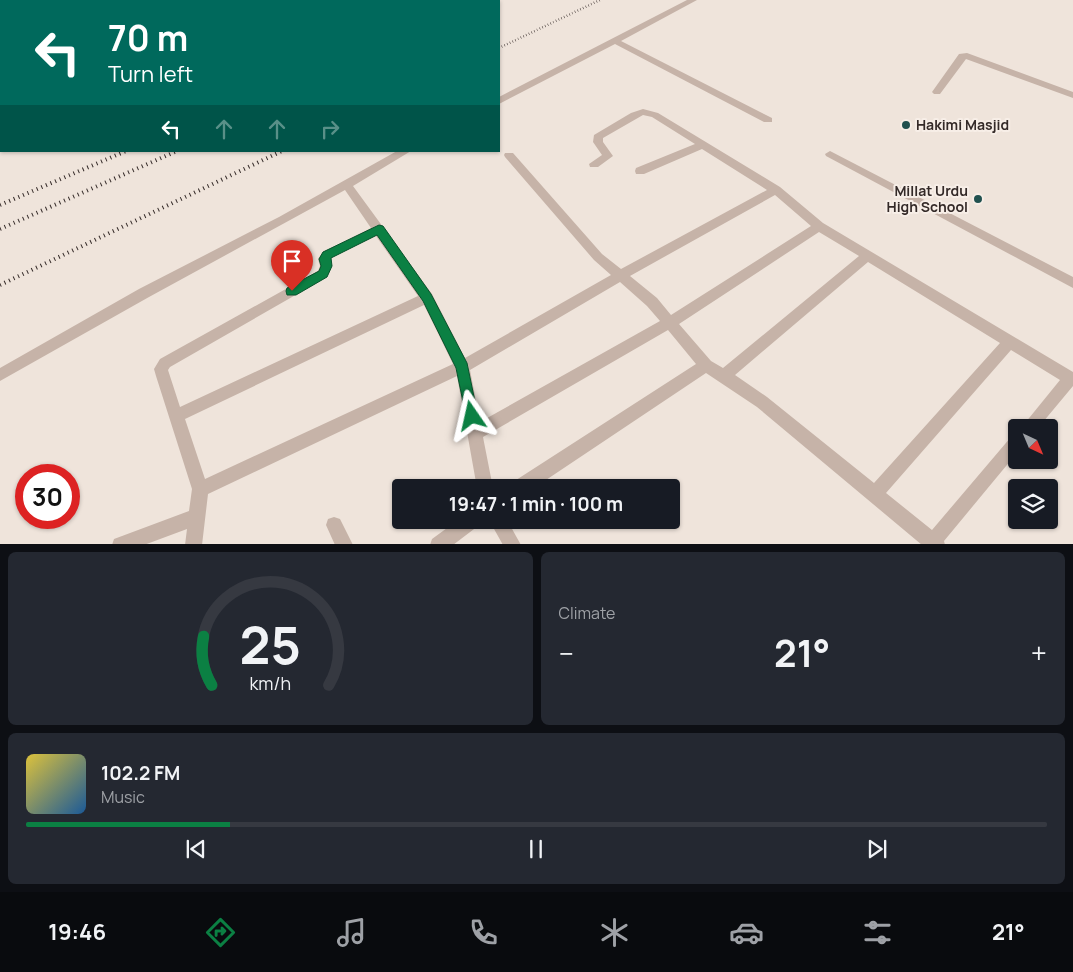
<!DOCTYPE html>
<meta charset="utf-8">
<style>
:root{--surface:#171b24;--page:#242831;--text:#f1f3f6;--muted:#9ea1a6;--line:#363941;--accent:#0b8043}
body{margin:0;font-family:Manrope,sans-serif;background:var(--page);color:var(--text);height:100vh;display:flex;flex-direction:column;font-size:19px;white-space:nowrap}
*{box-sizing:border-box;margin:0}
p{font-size:16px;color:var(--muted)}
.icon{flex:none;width:28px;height:28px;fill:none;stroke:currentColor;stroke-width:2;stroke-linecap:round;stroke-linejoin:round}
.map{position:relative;height:544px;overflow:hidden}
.details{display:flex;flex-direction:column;gap:8px;padding:8px;background:#0d0f14;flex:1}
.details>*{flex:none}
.hud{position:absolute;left:0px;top:0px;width:500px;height:152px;box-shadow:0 1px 4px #0004;background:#00695c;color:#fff;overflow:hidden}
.needle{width:32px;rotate:136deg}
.controls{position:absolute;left:1008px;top:419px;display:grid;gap:10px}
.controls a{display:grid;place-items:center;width:50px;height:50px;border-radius:5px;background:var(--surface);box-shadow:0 1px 4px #0004;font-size:25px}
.speed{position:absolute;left:15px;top:464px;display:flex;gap:10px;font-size:25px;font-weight:700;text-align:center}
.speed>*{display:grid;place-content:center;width:65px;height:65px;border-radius:50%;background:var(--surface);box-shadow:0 1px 4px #0004;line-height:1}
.speed .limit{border:8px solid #d22;background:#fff;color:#111}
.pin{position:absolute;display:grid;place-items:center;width:42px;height:42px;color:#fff;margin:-51px -21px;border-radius:50% 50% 50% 0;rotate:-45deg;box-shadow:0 0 5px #0007}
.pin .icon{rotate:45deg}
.me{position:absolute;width:55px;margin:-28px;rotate:349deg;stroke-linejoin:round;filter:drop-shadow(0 0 4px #0008)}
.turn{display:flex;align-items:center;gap:18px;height:105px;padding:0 25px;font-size:22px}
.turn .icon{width:65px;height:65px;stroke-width:2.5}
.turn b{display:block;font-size:35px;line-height:42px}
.lanes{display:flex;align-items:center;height:48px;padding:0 25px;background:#0003;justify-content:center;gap:25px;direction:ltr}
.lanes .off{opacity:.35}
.big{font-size:38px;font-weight:700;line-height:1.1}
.details .widget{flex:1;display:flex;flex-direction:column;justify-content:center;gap:8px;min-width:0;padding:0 18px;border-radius:8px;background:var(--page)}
.details .dial{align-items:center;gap:0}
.dial svg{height:130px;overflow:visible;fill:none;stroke:var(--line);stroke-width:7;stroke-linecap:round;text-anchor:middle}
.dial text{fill:var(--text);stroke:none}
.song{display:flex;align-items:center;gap:15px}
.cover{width:60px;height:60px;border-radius:8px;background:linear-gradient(135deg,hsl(50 70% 55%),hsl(210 70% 35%))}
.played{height:5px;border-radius:2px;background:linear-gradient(90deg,var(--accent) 20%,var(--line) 20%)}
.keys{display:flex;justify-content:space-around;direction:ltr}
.heat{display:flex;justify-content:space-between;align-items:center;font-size:28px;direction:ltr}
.details .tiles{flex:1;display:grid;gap:8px;grid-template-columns:1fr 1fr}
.widget:last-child{grid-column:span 2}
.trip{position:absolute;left:392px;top:479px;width:288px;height:50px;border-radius:5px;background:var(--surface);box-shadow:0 1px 4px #0004;font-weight:700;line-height:50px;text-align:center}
.tab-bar{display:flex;height:80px;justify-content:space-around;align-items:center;background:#090b0e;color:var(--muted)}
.tab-bar .icon{width:35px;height:35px}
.tab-bar .active{color:var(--accent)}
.tab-bar b{font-size:22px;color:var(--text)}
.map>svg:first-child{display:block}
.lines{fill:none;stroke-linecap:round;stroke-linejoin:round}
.minor{fill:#c6b3a8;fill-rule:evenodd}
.rail-far1{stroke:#342a28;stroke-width:2.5;stroke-dasharray:0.5 2.5;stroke-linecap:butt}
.rail{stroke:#342a28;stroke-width:4;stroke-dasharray:1 4;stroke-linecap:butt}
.route{fill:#0b8043;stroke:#07532c}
.poi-dot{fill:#21514f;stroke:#f7eee7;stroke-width:2}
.labels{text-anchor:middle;stroke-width:4;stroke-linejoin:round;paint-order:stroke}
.poi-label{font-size:14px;font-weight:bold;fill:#342a28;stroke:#f7eee7;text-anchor:start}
</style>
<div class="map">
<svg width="1073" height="545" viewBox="0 0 1073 545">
<rect width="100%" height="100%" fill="#efe4db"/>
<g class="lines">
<path class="minor" d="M687,0H697L621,41L772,118V122H764L615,44L499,104V97Z
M967,53L1073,92V98L966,59L940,94H934L932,92L959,54Z
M643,109L658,113L780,187L823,223L1073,372V386L1038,428H1021L1060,380L1011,350L886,493L932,530L1011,437L1016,435V454L944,541L945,545H922L757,407L706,373L534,488H511L513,482L696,364L668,330L483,437L493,488H477L457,376L208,494L202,545H185L187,529L144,545H112L114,539L189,511L192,489L156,376L154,369L160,359L318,271L320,266L318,259L323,252L371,228L345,190L149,297L0,381V368L139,289L279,217L397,151H411L353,186L432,294L465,358L611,275L594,260L505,157L504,155L505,153H513L602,254L621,269L767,190L702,149L644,174H636L635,171L636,168L695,144L652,117L643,115L603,138V142L613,156L598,167H590L589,164L602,155L593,142L594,135L631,113ZM775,195L811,226L671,315L657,298L630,276ZM819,232L859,256L723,368L711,361L679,324ZM376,236L418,296L180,407L168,370L170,367L327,277L332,266L331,258ZM868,262L1000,343L874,483L767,397L735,375ZM620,282L647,306L660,321L480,422L470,370ZM424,305L453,364L205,479L185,419Z
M830,151L1073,277V288L826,156L825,154Z
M334,517L340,519L353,545H335L326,525L328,519Z
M458,520H480L478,526L453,545H430L432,539Z
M489,520H507L521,545H503Z"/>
<path class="rail-far1" d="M257,1L260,0
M332,1L335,0
M458,1L461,0
M469,1L472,0
M496,1L499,0
M499,48L600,0"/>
<path class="rail" d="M0,205L126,151
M0,229L177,151
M0,285L282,151"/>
</g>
<path class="route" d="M379,225L383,226L431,294L467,363L478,416L476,421L472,423L467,421L456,368L423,301L377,235L331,258L332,266L327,277L296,295H287L286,291L287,288L319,271L321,266L319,259L323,252Z"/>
<g class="poi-dot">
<circle cx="906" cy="125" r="5"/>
<circle cx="978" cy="199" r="5"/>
</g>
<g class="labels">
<g class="poi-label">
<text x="916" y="130">Hakimi Masjid</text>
<text x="968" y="196" text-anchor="end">Millat Urdu<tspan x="968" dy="16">High School</tspan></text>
</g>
</g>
</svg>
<div class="controls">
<a><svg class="needle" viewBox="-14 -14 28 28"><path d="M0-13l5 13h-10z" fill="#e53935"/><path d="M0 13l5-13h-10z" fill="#9ea1a6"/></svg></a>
<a><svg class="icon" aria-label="layers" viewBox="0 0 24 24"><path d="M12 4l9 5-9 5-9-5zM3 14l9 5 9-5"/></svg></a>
</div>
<div class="speed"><div class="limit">30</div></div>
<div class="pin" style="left:292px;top:291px;background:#d93025"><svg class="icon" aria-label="arrive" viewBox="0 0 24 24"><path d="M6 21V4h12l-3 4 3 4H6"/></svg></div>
<svg class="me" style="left:472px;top:416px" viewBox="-20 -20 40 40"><path d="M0-17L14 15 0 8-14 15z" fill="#0b8043" stroke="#fff" stroke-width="4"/></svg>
<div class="trip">19:47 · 1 min · 100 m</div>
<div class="hud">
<div class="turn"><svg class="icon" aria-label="left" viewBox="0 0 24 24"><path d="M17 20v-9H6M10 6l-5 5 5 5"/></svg><div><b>70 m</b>Turn left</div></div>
<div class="lanes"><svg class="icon" aria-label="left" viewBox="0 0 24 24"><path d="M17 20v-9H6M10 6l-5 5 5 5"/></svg><svg class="icon off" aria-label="ahead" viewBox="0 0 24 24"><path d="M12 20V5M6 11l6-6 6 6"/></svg><svg class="icon off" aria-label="ahead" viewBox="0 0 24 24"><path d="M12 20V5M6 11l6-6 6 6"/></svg><svg class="icon off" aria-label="right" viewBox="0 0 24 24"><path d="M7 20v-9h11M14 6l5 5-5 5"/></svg></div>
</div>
</div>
<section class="details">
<div class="tiles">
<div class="widget dial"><svg viewBox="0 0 100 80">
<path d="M14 69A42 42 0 1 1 86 69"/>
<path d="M14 69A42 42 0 0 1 9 39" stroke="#0b8043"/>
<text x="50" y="56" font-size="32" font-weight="700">25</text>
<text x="50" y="72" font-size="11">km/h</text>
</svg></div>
<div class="widget"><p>Climate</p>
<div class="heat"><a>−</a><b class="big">21°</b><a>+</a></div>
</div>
<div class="widget">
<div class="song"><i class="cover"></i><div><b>102.2 FM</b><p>Music</p></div></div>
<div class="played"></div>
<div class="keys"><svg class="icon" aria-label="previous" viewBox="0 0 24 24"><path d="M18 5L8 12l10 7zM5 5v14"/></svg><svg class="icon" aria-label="pause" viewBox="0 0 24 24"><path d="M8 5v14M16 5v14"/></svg><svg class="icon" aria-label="next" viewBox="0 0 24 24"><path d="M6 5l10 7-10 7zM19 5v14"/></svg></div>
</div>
</div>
</section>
<nav class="tab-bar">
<b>19:46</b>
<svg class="icon active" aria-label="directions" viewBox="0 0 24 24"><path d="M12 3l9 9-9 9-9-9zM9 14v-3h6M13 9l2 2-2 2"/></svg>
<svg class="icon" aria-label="music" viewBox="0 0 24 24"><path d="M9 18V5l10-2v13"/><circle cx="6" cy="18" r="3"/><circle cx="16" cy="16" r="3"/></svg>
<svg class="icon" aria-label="phone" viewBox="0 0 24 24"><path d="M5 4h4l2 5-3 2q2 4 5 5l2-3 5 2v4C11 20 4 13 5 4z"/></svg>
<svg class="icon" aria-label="climate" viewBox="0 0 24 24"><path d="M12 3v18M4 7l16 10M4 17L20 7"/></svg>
<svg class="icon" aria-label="car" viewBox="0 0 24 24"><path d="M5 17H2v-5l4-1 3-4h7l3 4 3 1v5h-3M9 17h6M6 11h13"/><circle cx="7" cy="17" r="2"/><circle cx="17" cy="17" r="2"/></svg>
<svg class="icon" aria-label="filters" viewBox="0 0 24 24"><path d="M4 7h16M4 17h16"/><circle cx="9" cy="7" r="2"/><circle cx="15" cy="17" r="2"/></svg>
<b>21°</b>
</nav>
